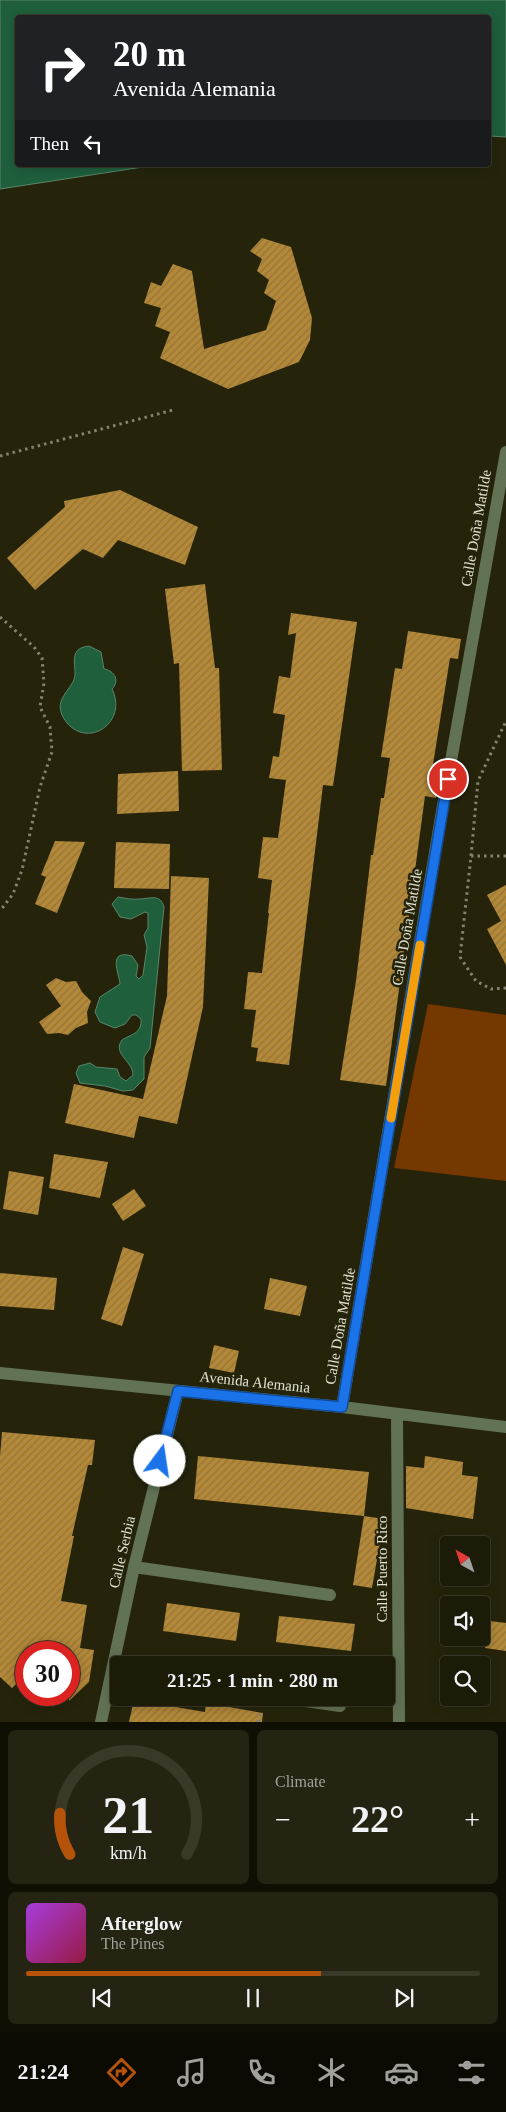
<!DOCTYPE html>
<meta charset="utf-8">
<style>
:root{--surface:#1c1b08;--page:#252412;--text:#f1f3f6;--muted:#a0a19c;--line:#3a3929;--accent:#b45309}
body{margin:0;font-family:Georgia,serif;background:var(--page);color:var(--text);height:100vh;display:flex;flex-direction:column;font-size:19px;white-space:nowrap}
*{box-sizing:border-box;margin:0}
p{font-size:16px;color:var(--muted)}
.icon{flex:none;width:28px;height:28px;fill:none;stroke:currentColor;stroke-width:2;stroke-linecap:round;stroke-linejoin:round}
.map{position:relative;height:1722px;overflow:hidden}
.side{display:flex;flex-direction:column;gap:8px;padding:8px;background:#0f0f04;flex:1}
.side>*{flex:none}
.top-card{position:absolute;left:15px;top:15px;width:476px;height:152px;border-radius:5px;box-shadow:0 2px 12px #0003,0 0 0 1px var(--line);background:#202124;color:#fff;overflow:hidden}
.needle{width:32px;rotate:320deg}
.fabs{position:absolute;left:440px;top:1536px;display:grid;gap:10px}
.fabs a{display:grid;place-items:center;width:50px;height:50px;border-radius:5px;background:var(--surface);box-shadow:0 2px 12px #0003,0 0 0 1px var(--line);font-size:25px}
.speed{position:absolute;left:15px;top:1641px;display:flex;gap:10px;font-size:25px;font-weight:700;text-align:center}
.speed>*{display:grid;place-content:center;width:65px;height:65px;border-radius:50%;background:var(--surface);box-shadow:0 2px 12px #0003,0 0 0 1px var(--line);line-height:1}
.speed .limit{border:8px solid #d22;background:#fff;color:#111}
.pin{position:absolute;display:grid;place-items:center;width:42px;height:42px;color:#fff;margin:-21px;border:2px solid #fff;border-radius:50%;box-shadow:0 1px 5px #0007}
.me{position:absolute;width:55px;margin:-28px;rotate:14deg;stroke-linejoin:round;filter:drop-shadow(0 0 4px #0008)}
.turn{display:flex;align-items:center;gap:18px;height:105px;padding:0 15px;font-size:22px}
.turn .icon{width:65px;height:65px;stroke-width:2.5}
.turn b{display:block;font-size:35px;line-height:42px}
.then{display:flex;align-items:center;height:48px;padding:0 15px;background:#0003;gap:10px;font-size:19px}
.big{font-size:38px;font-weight:600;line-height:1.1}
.side .card{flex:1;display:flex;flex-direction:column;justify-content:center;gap:8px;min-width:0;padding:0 18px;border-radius:8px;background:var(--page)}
.side .dial{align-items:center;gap:0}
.dial svg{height:130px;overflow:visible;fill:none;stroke:var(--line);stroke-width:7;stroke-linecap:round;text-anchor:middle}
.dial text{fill:var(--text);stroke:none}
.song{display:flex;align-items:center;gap:15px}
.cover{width:60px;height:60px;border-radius:8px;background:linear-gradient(135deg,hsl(280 70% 55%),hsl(340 70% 35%))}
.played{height:5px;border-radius:2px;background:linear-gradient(90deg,var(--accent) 65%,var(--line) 65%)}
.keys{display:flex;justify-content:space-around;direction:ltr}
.heat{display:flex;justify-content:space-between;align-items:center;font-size:28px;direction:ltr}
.side .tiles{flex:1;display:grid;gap:8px;grid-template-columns:1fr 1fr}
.card:last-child{grid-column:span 2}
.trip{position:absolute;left:110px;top:1656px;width:285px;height:50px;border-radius:5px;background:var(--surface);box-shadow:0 2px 12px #0003,0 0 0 1px var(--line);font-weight:600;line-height:50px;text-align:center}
.menu{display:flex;height:80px;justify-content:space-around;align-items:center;background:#0b0b03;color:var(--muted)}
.menu .icon{width:35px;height:35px}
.menu .active{color:var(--accent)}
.menu b{font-size:22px;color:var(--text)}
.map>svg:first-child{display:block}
.green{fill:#753800}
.water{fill:#1f5f3c;stroke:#598669}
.building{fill:url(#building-hatch)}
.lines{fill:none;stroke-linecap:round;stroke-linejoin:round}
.path{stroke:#84836f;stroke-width:3;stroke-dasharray:2.5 4;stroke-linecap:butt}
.minor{stroke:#627254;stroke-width:12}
.route-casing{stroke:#114b97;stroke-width:12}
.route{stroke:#1a73e8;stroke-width:9}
.slow{stroke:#f59e0b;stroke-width:9}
.labels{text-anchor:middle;stroke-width:5;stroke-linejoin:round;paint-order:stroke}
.street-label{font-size:15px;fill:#e1e1d2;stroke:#25240b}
</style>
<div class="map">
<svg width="506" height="1722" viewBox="0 0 506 1722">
<defs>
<pattern id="building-hatch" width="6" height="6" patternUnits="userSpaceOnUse" patternTransform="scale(1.25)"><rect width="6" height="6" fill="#b38838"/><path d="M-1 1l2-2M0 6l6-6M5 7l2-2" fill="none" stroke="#92743a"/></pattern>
</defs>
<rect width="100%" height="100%" fill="#25240b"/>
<path class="green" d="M428,1004L506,1015V1181L394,1168Z"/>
<path class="water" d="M0,0H506V137L489,136V18H18V165H156L0,189Z
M89,646L101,652L104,669C115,671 120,681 112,689C128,721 90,749 67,723C48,699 75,690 75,674C75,661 70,648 89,646Z
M118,897C125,898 132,900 139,899C150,899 160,893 164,907L150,1048L144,1057V1079L133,1090L123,1091L105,1086L80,1083L76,1073L79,1066L90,1063L96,1067L117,1069L120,1077L126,1081L133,1075C133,1061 112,1054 122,1040C131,1034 142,1034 141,1019L136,1015H132L125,1024L115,1028L100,1022L95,1012L100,997L120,984C119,973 107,949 132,956L138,965L136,976L139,979L143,975L147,947L144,935L148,928V913L145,912L131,919L120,917L112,904Z"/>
<path class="building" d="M262,238L291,247L312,318L310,340L299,362L228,389L160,358L170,332L155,326L161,308L144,303L151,282L161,286L173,264L192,271L204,349L266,330L276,301L264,293L269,280L257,271L262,259L250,251Z
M120,490L198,527L185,565L118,540L103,558L83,549L35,590L7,558L65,507L64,501Z
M205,584L215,668H219L222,770L182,771L179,663L174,664L165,589Z
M291,613L357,622L333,786L323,785L289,1065L256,1061L258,1048L251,1047L256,1010L244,1009L248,972L262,973L269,913H268L272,880L258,878L263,837L278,838L286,780L269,778L273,756L279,757L285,715L273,713L279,676L290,678L296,633L288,635Z
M408,631L461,639L458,659L450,658L431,777L439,778L436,798L425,796L386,1086L340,1080L356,981L371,855H373L381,798H384L390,758L381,757L395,668L402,669Z
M178,771L179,811L117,814L118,774Z
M55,841L85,842L57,913L35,904L46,877L41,875Z
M116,842L170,844L169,889L114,888Z
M171,876L209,878L203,1007L177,1124L139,1116L134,1138L65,1123L74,1084L143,1099L167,996Z
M506,885V965L487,929L501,921L487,895Z
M56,978L66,982L76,981L82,992L91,1001L87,1012L88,1023L76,1028L68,1035L59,1033L47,1034L39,1022L61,1006L46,985Z
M54,1154L108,1162L100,1198L49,1188Z
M9,1171L44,1177L38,1215L3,1209Z
M134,1189L146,1206L123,1221L112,1204Z
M123,1247L144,1254L122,1326L101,1319Z
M0,1273L57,1278L54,1310L0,1306Z
M270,1278L307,1286L300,1316L264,1309Z
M214,1345L239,1351L234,1373L209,1368Z
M2,1432L95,1440L92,1465H88L72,1536H74L61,1601L87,1605L80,1648L94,1650L89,1682L69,1701V1652H26L25,1675L12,1688L0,1677V1456Z
M198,1456L369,1472L364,1516L194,1499Z
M425,1456L463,1462L462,1475L478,1477L473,1519L406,1508V1466L424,1468Z
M364,1516L384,1519L372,1588L353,1585Z
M167,1603L240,1613L236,1641L163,1631Z
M279,1616L355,1624L351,1651L276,1642Z
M490,1621L506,1623V1651L485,1648Z
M134,1700L205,1712L206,1703L263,1713L262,1722H129Z"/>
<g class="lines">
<path class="path" d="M0,456L173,410
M0,617L34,647L42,658L44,683L40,707L50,727L52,752L40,787L22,870L13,894L0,911
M471,856L478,781L506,721
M506,856H471L460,957L476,981L491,989L506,988
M257,1722L260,1712"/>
<path class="minor" d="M0,1373L342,1407L506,1427
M342,1407L441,817L506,452
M397,1415L399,1722
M134,1567L330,1595
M285,1698L340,1706
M101,1722L134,1567L178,1391"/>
</g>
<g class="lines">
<g class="route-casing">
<path id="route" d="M160,1461L178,1391L342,1407L448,779"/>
</g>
<use href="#route" class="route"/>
<path class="slow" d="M391,1118L420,945"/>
</g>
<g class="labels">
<g class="street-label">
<text transform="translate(476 528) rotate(-80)" y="5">Calle Doña Matilde</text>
<text transform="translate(407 927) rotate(-80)" y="5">Calle Doña Matilde</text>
<text transform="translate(340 1326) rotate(-80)" y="5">Calle Doña Matilde</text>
<text transform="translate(255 1382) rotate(6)" y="5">Avenida Alemania</text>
<text transform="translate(122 1552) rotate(-77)" y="5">Calle Serbia</text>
<text transform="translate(382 1569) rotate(-90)" y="5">Calle Puerto Rico</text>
</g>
</g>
</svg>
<div class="fabs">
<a><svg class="needle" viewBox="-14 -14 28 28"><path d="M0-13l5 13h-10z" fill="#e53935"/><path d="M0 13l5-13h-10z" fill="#a0a19c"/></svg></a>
<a><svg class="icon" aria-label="sound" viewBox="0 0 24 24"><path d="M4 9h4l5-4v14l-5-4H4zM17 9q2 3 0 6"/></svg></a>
<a><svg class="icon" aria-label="search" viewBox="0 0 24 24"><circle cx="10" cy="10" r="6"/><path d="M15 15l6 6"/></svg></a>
</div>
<div class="speed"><div class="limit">30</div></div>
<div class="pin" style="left:448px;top:779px;background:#d93025"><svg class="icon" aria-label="arrive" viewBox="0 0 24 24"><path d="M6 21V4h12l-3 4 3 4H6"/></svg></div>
<svg class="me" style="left:160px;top:1461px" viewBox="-20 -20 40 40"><circle r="19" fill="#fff"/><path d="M0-13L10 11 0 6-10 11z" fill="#1a73e8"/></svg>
<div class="trip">21:25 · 1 min · 280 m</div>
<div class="top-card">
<div class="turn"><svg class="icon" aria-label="right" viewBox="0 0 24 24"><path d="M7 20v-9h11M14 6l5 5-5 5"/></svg><div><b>20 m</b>Avenida Alemania</div></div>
<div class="then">Then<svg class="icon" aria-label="left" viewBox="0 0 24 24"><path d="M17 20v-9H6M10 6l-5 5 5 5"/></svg></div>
</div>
</div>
<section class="side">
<div class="tiles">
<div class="card dial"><svg viewBox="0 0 100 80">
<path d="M14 69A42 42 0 1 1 86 69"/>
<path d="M14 69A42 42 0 0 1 8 44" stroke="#b45309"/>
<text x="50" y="56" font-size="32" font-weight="700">21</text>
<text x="50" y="72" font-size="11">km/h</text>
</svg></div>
<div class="card"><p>Climate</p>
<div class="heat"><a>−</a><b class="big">22°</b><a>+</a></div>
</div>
<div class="card">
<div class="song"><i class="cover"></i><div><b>Afterglow</b><p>The Pines</p></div></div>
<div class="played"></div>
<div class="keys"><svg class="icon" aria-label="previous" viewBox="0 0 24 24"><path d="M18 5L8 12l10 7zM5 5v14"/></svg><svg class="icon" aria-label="pause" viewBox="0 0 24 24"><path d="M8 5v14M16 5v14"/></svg><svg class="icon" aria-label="next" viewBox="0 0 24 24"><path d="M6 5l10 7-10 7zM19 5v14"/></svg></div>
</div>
</div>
</section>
<nav class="menu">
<b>21:24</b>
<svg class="icon active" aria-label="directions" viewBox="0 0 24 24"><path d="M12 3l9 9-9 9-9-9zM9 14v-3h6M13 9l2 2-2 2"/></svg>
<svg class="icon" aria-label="music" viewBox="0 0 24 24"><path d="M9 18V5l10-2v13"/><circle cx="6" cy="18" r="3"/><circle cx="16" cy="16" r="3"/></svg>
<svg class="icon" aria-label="phone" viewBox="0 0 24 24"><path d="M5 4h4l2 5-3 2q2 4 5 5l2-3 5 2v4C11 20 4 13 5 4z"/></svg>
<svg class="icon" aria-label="climate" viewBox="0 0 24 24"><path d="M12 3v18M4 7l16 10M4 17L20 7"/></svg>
<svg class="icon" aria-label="car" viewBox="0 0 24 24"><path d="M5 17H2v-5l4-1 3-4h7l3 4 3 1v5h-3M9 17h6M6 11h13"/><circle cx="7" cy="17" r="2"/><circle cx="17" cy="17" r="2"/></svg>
<svg class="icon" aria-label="filters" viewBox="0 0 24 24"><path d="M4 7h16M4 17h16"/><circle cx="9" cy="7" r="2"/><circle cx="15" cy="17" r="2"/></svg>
</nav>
